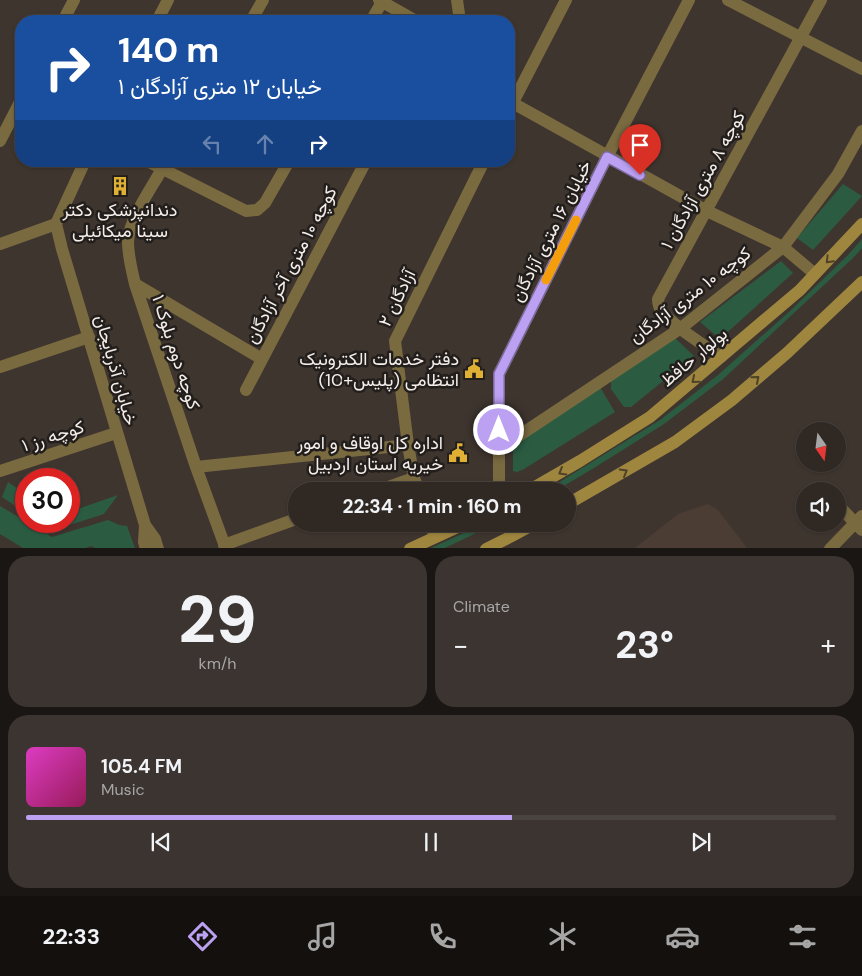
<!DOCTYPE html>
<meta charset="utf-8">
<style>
:root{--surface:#2f2823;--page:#3b3430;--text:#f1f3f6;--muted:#a7a6a6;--line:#4a4441;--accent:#bca0f2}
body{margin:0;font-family:"DM Sans",Vazirmatn,sans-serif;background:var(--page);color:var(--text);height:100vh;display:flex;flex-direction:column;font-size:19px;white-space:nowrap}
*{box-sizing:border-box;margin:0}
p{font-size:16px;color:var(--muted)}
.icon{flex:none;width:28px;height:28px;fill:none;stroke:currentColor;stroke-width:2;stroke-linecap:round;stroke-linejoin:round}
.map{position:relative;height:548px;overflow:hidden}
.sheet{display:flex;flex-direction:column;gap:8px;padding:8px;background:#1a1613;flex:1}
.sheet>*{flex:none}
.banner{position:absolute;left:15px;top:15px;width:500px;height:152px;border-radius:20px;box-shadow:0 1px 4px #0004,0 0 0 1px var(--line);background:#1a4fa0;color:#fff;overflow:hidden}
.needle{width:32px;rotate:166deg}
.buttons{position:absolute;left:796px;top:422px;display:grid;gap:10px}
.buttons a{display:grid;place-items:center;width:50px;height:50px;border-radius:50%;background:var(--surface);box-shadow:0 1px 4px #0004,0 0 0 1px var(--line);font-size:25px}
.speed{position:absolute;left:15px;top:468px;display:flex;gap:10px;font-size:25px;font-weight:700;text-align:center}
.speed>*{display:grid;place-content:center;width:65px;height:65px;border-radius:50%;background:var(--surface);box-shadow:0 1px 4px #0004,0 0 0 1px var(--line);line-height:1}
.speed .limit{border:8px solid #d22;background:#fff;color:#111}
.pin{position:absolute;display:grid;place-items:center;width:42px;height:42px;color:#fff;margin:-51px -21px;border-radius:50% 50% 50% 0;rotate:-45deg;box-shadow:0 0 5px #0007}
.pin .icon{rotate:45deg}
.me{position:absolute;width:55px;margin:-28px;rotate:0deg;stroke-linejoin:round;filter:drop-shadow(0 0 4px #0008)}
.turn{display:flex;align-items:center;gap:18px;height:105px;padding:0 20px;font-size:22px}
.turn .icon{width:65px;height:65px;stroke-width:2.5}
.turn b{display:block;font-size:35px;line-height:42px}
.lanes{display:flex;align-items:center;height:48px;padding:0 20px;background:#0003;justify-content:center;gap:25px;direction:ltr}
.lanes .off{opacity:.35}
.big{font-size:38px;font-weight:700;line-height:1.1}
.sheet .card{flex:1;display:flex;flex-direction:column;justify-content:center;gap:8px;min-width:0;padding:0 18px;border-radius:20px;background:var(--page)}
.sheet .dial{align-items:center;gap:0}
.dial b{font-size:65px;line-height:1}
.song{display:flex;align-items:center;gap:15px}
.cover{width:60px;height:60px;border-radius:8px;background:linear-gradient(135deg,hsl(310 70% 55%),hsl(330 70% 35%))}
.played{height:5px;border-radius:2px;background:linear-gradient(90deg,var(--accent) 60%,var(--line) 60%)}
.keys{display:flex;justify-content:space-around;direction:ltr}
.heat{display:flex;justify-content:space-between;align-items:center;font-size:28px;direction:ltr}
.sheet .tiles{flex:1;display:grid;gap:8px;grid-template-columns:1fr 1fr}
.card:last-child{grid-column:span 2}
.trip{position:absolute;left:288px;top:482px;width:288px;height:50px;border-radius:25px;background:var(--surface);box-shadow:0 1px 4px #0004,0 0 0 1px var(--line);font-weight:700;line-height:50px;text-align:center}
.dock{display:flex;height:80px;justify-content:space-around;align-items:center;background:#13100e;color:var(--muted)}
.dock .icon{width:35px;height:35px}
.dock .on{color:var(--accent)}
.dock b{font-size:22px;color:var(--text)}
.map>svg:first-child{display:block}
.built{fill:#4c3d34}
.green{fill:#2b5c42}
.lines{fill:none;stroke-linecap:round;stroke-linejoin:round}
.minor{stroke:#7a6a40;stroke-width:12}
.tertiary{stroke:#7a6a40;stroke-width:12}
.secondary{stroke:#9f863f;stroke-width:12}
.oneway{stroke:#4e4228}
.route-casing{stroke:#7a689d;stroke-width:12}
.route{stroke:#bca0f2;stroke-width:9}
.slow{stroke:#f59e0b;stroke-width:9}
.labels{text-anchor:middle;stroke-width:5;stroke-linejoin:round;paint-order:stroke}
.street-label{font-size:18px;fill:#f4edea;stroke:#221e1b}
.poi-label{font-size:18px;fill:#f4edea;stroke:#221e1b;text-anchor:end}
</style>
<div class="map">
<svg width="862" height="549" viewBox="0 0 862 549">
<rect width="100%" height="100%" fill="#3f352f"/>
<path class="built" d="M708,504L718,510L747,548H635L678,514Z"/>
<path class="green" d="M843,184L862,196L813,250L797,238Z
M862,239V248L853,258L722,380L664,424L594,468L555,491H545L660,420L718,375L790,311L848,255Z
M781,261L793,273L720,339L700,322Z
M675,338L694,356L631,407H624L611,389V380Z
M600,387L615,412L524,469L517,472L513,471V445Z
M8,482L26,494V513L2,497Z
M118,495L104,514L54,530L40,521H69V512Z
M0,506L52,537L108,520L119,525L127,526L135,548H95L91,546L83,549L23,548L0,534Z
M484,524H495L445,548H431Z"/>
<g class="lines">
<path class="minor" d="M379,0L416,21
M457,0L460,21
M728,0L862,69
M63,21L74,0
M251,21L263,0
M371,21L382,2
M509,101L707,211L783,247L815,274
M509,110L566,0
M0,141L21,100
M147,161L246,211L257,210L265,203L289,161
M162,169C151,189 129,219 128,242C128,256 132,271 135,284L196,467L226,549
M135,284L262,359
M721,357C703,344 675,328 661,310C659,307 658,303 658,299L821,0
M0,367L89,337
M246,390L366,161
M499,449L681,328L783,247L838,174L862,131
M196,467L408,445
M0,471L116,433
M823,489L825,491
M377,491L414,478
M419,491L414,478L408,445L395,341L484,161
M499,491V374L607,157L689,0
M838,505L862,530
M430,524L435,537
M224,545L296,519
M830,549L862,516"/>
<path class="tertiary" d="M157,21L168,0
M85,161L56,224L62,249L145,525L155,539L158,549
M0,244L56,224
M145,525L144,542L146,549"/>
<path class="secondary" d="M528,491L580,461L650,417L800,290L862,224
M566,505L675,442L732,400L787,353L862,282
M410,549L464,524
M486,549L510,537L534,524"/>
</g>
<defs><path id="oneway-chevron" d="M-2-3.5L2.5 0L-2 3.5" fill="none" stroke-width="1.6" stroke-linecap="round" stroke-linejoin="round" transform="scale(1.25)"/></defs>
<g class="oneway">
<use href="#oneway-chevron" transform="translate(829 260) rotate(134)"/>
<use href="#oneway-chevron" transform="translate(756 379) rotate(-40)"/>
<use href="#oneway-chevron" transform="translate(695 380) rotate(140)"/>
<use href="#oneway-chevron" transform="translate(562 472) rotate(150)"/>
<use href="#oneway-chevron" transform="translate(624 472) rotate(-30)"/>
</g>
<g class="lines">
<g class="route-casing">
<path id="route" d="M499,430V374L607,157L640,175"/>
</g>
<use href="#route" class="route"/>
<path class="slow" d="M546,280L576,220"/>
</g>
<defs>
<g id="building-bare" transform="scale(1.5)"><path d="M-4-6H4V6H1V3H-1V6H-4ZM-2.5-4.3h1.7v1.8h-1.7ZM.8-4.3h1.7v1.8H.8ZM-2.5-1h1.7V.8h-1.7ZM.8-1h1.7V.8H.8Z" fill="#dfb034" stroke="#221e1b" stroke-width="2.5" paint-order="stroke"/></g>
<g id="civic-bare" transform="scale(1.5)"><path d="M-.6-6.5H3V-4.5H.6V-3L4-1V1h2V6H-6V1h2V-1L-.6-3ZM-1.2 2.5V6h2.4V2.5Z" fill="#dfb034" stroke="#221e1b" stroke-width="2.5" paint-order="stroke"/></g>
</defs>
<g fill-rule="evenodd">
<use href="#building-bare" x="120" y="186"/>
<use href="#civic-bare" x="474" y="369"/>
<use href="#civic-bare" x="458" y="453"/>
</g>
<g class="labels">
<g class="street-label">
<text transform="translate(703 180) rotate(-61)" y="6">کوچه ۸ متری آزادگان ۱</text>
<text transform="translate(551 231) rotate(-63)" y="6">خیابان ۱۶ متری آزادگان</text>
<text transform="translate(291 265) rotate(-62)" y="6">کوچه ۱۰ متری آخر آزادگان</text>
<text transform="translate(690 295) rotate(-37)" y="6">کوچه ۱۰ متری آزادگان</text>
<text transform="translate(397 298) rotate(-64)" y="6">آزادگان ۲</text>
<text transform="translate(176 352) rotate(72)" y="6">کوچه دوم بلوک ۱</text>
<text transform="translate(694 357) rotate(-40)" y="6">بولوار حافظ</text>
<text transform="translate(116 370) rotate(74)" y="6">خیابان آذربایجان</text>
<text transform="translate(53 436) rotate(-18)" y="6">کوچه رز ۱</text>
</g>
<g class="poi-label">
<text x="120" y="216" text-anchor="middle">دندانپزشکی دکتر<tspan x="120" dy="21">سینا میکائیلی</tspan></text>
<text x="459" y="365">دفتر خدمات الکترونیک<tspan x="459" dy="21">انتظامی (پلیس+10)</tspan></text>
<text x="443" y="449">اداره کل اوقاف و امور<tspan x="443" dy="21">خیریه استان اردبیل</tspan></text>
</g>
</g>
</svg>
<div class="buttons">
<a><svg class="needle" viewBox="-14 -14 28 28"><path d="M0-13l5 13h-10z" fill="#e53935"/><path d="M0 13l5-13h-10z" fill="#a7a6a6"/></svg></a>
<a><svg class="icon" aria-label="sound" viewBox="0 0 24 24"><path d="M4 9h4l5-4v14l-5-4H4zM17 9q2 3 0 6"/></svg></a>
</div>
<div class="speed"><div class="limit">30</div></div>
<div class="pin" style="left:640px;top:175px;background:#d93025"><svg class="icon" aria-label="arrive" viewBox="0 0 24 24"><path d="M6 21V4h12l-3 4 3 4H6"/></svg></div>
<svg class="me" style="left:499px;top:430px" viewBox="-20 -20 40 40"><circle r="17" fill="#bca0f2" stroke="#fff" stroke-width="3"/><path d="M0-11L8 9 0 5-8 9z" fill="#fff"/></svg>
<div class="trip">22:34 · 1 min · 160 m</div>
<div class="banner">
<div class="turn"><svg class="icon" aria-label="right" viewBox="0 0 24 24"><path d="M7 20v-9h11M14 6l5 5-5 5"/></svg><div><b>140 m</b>خیابان ۱۲ متری آزادگان ۱</div></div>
<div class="lanes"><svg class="icon off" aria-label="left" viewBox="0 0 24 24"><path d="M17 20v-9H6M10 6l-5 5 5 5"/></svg><svg class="icon off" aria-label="ahead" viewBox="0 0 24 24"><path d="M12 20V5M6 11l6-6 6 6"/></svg><svg class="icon" aria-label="right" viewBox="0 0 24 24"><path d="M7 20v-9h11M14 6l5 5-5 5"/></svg></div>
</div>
</div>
<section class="sheet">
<div class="tiles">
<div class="card dial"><b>29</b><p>km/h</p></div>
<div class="card"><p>Climate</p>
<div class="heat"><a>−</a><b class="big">23°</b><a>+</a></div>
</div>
<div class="card">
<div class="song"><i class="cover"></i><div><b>105.4 FM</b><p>Music</p></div></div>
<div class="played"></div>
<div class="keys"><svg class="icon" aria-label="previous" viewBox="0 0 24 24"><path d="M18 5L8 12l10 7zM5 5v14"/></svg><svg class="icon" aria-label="pause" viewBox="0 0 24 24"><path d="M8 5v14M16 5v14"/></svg><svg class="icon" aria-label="next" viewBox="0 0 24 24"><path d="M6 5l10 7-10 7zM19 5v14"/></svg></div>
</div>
</div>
</section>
<nav class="dock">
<b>22:33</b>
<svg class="icon on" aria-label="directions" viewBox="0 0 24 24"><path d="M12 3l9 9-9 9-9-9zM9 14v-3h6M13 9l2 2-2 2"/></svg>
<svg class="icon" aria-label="music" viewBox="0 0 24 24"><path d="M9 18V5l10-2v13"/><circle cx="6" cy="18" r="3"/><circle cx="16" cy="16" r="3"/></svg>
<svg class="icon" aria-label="phone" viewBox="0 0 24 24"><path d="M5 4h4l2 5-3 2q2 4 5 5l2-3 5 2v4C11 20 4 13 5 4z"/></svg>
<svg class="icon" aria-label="climate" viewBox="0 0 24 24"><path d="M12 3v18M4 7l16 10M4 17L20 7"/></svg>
<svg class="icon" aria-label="car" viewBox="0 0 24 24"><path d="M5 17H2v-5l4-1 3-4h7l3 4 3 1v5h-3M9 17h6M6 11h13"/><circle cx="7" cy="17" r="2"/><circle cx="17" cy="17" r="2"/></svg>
<svg class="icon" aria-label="filters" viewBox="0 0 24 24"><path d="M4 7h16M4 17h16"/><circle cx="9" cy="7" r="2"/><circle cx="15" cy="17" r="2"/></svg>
</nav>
